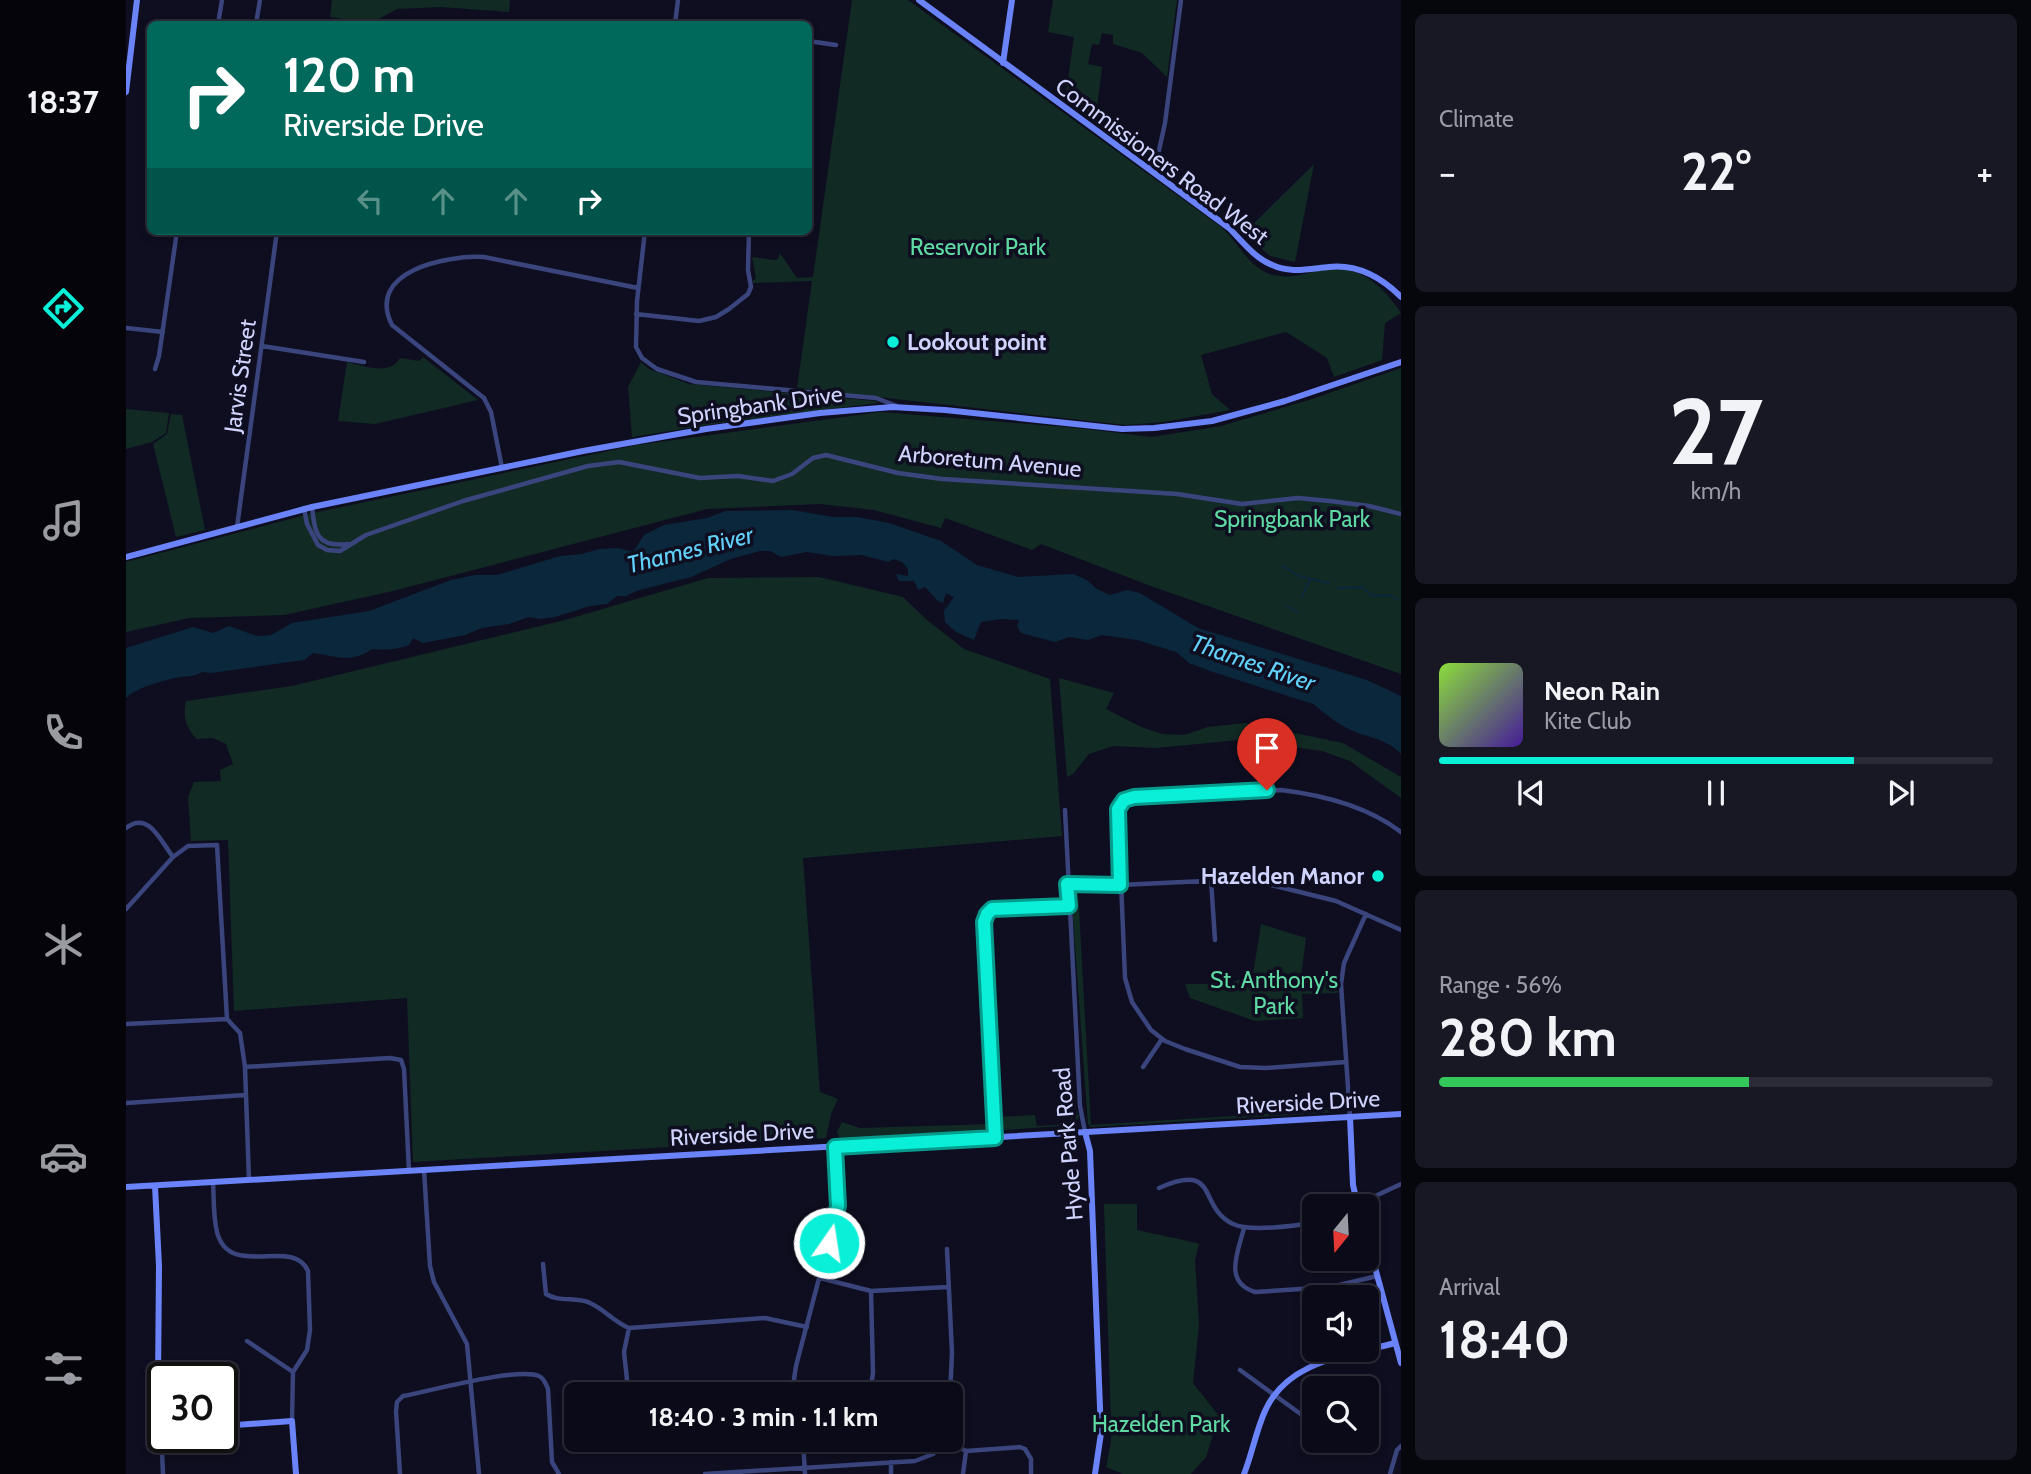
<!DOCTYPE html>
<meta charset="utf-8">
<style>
:root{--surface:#0a0a18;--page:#181825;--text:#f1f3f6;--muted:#999aa2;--line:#2a2b37;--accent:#09efd8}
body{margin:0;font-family:Cabin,sans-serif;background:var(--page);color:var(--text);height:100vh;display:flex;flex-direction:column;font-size:26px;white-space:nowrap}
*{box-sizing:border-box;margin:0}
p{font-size:23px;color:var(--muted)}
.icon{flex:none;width:38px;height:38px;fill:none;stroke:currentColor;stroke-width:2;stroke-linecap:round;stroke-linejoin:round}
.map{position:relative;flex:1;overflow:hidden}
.drawer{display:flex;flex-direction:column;gap:14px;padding:14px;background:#06060d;width:630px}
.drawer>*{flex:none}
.banner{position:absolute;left:21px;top:21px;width:665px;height:214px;border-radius:10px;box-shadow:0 4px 10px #0003,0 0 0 2px var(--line);background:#00695c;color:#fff;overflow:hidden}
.needle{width:46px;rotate:198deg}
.controls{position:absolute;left:1176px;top:1194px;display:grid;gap:14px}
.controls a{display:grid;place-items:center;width:77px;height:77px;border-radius:10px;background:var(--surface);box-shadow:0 4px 10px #0003,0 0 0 2px var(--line);font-size:35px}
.speed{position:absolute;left:21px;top:1362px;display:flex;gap:14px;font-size:35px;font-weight:700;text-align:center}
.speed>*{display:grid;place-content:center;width:91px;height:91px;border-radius:50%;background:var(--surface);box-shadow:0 4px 10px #0003,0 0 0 2px var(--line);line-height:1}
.speed .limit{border:4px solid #111;border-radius:10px;background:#fff;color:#111}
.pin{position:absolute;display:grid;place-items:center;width:60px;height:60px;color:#fff;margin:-72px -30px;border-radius:50% 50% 50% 0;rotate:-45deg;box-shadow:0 0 7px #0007}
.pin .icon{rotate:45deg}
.me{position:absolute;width:77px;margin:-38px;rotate:13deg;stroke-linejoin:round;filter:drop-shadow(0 0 5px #0008)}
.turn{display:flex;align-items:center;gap:24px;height:147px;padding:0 21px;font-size:32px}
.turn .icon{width:91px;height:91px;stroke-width:2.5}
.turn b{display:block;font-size:49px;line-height:60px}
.lanes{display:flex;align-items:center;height:66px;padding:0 21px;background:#0003;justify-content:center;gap:35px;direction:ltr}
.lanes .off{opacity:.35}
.big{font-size:52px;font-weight:800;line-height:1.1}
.drawer .tile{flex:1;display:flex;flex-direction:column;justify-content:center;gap:10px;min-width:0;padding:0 24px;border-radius:10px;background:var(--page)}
.drawer .dial{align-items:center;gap:0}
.dial b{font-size:91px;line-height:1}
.song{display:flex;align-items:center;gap:21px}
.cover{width:84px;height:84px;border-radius:10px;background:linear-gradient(135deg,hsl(90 70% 55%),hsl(260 70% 35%))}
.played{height:7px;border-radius:4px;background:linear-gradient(90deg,var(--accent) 75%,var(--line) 75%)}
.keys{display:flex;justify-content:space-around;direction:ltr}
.heat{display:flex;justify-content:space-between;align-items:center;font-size:38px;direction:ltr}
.charge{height:10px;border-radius:5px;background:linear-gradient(90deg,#34c759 56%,var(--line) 0)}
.trip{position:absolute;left:438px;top:1382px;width:399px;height:70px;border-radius:10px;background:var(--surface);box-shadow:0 4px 10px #0003,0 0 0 2px var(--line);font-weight:800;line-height:70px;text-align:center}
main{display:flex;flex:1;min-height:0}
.menu{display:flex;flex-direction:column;width:126px;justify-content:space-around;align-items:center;background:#04040a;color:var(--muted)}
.menu .icon{width:49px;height:49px}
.menu .selected{color:var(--accent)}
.menu b{font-size:32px;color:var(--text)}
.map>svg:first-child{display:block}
.green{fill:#112a24}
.water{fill:#0b273c}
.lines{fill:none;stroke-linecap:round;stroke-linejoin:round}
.stream{stroke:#0b273c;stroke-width:2}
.street{stroke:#3b457d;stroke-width:4.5}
.secondary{stroke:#6a83f9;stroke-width:6}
.route-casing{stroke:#069b8c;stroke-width:18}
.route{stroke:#09efd8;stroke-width:12}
.poi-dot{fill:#09efd8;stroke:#0e0e20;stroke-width:2.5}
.labels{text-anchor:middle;stroke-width:7;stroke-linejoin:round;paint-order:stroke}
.street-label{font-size:23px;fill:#cfd3fd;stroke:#0e0e20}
.park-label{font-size:23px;fill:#5edaa2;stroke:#0e0e20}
.poi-label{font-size:23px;font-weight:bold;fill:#cfd3fd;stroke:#0e0e20;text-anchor:start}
.water-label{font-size:24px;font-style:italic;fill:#61d1f9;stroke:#0e0e20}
</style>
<main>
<nav class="menu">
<b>18:37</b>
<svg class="icon selected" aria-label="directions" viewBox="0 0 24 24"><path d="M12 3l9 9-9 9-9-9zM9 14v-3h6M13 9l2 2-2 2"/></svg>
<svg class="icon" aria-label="music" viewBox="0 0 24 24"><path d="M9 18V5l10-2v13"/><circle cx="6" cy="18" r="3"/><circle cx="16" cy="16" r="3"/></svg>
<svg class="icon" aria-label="phone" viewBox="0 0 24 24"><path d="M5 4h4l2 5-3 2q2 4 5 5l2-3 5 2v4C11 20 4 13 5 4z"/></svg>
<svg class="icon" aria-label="climate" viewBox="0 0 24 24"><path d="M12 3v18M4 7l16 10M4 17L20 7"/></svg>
<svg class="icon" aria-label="car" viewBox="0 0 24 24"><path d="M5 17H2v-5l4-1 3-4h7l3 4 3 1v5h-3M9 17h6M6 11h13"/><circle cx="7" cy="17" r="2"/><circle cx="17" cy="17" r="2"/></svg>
<svg class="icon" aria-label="filters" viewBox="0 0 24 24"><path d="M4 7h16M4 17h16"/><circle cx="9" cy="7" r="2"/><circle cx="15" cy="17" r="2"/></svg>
</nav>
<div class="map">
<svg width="1275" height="1474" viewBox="0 0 1275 1474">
<rect width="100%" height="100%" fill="#0e0e20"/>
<path class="green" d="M206,0H384L383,12L315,7L271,9L245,23L204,17Z
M726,0H782L1095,227C1110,240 1122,265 1141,273C1164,282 1183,271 1205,269C1237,266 1259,289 1275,313L1259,323L1256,360L1208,377L1201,358L1160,332L1075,355L1086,394L1104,410L1038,422L1000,425L671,388L686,281L627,283V280L630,279L626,257L649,260L652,259L654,253L671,278L687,277Z
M927,0H1051L1041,77L1016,53L987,44V35L976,33L973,45L966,44L962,64L976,67L969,123L939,99L948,37L922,32Z
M1188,164L1169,262L1144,256L1118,233Z
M297,357L352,400L249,424L212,421L221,362C238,366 264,376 274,358L293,361Z
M515,362L523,369L563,384L749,401L752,403L594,423L506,437L502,387Z
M1275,368V674L1022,585L915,544L906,550L819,518L815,528L748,510L694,504L581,509L267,591L158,615L63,618L0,632V562L187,513L511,445L755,412L951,428L1026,437L1095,426L1183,400Z
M0,409L43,413L40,433L26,442L0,449Z
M45,414L56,415L79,530L50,537L27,444L41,434Z
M693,577L777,597L801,620L838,649L924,679L936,836L677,858L694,1092L712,1099L705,1114L700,1138L287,1162L281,998L108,1011L102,840L65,841L62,797L68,782L95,781L94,770L107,764L100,744L87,738L71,739C59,727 57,717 60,701L166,686L439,620L582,578Z
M933,678L988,693L980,709L1015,727L1036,734L1058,735L1082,727L1119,723L1217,743L1275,777V798L1224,761L1196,751L1113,740L1030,748L987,746L963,754L947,774L941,777Z
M952,891L965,1125L1218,1109L1212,1112L965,1127L962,1124L946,905L947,897Z
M1135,924L1180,938L1175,977L1211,976L1212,993L1176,994L1177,1018L1129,1021L1064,998L1059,984H1102L1127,974Z
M946,1109L951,1111L953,1117L948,1125L878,1130L873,1129L871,1117L909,1115L911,1126L944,1124Z
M716,1122L734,1128L866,1124V1129L862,1132L721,1139L713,1137L711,1132Z
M978,1204H1011V1230C1032,1235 1052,1238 1073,1244L1069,1260L1073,1325L1067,1383L1093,1416L1080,1457L1065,1474H997L980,1467L985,1442V1424Z"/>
<path class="water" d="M666,510L707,517H731L763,523L815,541L851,565L892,577L947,574L961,580L971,589L984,595L1001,590L1014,593L1072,628L1241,680L1275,696V754C1258,736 1240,739 1219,727C1207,721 1198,712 1187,704L1087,672L1063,663L1050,652L1011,640L976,635L962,640L943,637L929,642L895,633L891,626L893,620L875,619L855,622L848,640L830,632L819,622L818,611L828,597L820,593L817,603L812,601L799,587L792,590L788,581H773L770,574L782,576V569L776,562L767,559L763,562L735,555L707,556L681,552L655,557L644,551H634L605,559L565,577L510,591L500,596H491L481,604L464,606L429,617L414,619L403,617L383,624L356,628L339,635L297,643L287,638L283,645C271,650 259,650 246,649C225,664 210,656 187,653L178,660L85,673L76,672C68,677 63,676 54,677C39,680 11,687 0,698V648L67,627L87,633L103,626L131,636L145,635L166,623L243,611L325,580L349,575H371L434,556L456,554L473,549L492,548L507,552L518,535L538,525L581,518L600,511Z"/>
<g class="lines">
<path class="stream" d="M1157,566L1173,576L1203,583
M1212,588L1236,587L1246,596L1264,595L1272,600
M1176,596L1184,580
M1160,605L1171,612"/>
<path class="street" d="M92,24L96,0
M130,24L134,0
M549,24L552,0
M682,41L710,45
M1023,168L1032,155L1039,123L1055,0
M519,231L511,301L510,347L516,358L531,369L570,382L750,398L771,406
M510,314L573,321L590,317L603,309L622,294L625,287L622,270L623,231
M0,328L37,332
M136,346L238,362
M29,369L33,356L51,231
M376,468L365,412L358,398L266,325C239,271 321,255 358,257L512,288
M186,507C189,532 190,548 222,544
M178,508L181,524L192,545L201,550L214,551L240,535L337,501L462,466L493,462L574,478L612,476L647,481L666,474L687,458L700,455L772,473L816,479L1051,494L1116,504L1172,498L1204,501L1243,506L1275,514
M111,527L151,231
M939,810L954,1106L959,1132
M0,828C23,810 35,842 47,857
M1085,880L1089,940
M941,884L994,885L1121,879L1210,901L1275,930
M0,909L47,857L62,846L91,845L101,1019L114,1033L119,1067L123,1180
M0,1024L101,1019
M1220,1062L1140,1068L1114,1067L1059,1049L1039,1041L1025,1030L1006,1002L999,978L992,809L998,800L1008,797L1155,790C1197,795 1241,806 1275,832
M119,1067L264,1058L275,1060L278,1069L283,1171
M1017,1067L1036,1039
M0,1103L119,1095
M1224,1117L1215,984L1218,963L1240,914
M869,1137L858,922L861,913L866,909L943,907
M298,1170L304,1266L308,1282L341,1344L353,1474
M87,1182C88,1198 87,1216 91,1232C103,1280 167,1236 182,1271L184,1330L181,1350L167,1372L166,1421
M1033,1188C1094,1161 1071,1207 1107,1224C1124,1232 1170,1226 1188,1222
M1228,1206L1275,1184
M1118,1228C1112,1252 1097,1282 1129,1292L1205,1287L1251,1276
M821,1249L826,1353L824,1395
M417,1264L420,1294C434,1303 449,1296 464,1303C478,1309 488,1322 503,1328L639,1318L681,1327
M694,1278L745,1291L822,1287
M503,1328L498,1352L502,1389L504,1395
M121,1341L167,1372
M1114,1370L1176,1415L1188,1418
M745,1386L747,1373L745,1291
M611,1395L668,1391
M669,1395L668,1379L670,1366L712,1206L709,1147
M35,1430L37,1474
M677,1440L679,1474
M819,1440L840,1451L894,1447L899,1449L905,1459V1474
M765,1462V1474
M274,1474L270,1411L271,1402L277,1396C304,1391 391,1367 413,1376C418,1378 420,1384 422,1389L426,1462L433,1474
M579,1474L789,1461L807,1454L818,1440
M837,1474L840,1451
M1264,1474L1271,1450L1275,1446"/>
<path class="secondary" d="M793,0L1103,228C1116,241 1128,257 1144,264C1163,274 1182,269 1203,267C1232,264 1255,277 1275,297
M877,63L886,0
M0,92L11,0
M0,557L186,507L457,451L580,429L694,413L766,407L819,410L996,429L1028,428L1086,421L1159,401L1275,362
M1224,1117L1227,1185L1232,1206
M959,1132L964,1151L975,1433L969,1474
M29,1186L33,1266L32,1381L37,1430
M0,1187L1275,1114
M1241,1238L1275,1363
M96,1426L166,1421L170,1474
M1118,1474C1126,1454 1130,1431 1139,1411C1162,1360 1221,1356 1269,1343"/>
</g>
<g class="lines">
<g class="route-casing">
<path id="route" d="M703,1243L712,1206L709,1147L869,1138L858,922L861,914L866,909L943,906L941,884L994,885L992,809L998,800L1008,797L1141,790"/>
</g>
<use href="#route" class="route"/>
</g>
<g class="poi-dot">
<circle cx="767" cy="342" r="7"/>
<circle cx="1252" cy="876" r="7"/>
</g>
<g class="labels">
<g class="street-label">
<text transform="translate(1036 161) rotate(37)" y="8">Commissioners Road West</text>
<text transform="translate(114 376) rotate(-82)" y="8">Jarvis Street</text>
<text transform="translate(634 405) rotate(-8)" y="8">Springbank Drive</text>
<text transform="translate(864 461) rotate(5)" y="8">Arboretum Avenue</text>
<text transform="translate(1182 1102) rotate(-3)" y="8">Riverside Drive</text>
<text transform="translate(616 1134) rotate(-3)" y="8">Riverside Drive</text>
<text transform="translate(942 1144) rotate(-95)" y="8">Hyde Park Road</text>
</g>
<g class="park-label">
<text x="852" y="255">Reservoir Park</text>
<text x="1166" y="527">Springbank Park</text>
<text x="1148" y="988">St. Anthony's<tspan x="1148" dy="26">Park</tspan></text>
<text x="1035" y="1432">Hazelden Park</text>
</g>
<g class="poi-label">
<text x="781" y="350">Lookout point</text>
<text x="1238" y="884" text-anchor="end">Hazelden Manor</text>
</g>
<g class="water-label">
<text transform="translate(564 550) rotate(-14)" y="8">Thames River</text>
<text transform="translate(1127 663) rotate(19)" y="8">Thames River</text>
</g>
</g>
</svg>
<div class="controls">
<a><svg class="needle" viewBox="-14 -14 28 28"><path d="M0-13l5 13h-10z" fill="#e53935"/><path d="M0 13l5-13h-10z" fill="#999aa2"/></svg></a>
<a><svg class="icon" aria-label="sound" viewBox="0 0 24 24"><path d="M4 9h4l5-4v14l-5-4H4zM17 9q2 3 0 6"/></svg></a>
<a><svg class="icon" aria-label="search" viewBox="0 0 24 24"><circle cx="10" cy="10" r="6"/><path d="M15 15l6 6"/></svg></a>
</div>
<div class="speed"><div class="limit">30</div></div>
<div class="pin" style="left:1141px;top:790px;background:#d93025"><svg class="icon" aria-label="arrive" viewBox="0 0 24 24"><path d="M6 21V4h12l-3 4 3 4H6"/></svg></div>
<svg class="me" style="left:703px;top:1243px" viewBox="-20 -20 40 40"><circle r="17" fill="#09efd8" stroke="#fff" stroke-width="3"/><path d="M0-11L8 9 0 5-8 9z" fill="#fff"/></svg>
<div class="trip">18:40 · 3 min · 1.1 km</div>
<div class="banner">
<div class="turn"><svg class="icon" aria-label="right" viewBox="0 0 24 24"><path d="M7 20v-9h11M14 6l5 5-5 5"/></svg><div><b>120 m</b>Riverside Drive</div></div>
<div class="lanes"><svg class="icon off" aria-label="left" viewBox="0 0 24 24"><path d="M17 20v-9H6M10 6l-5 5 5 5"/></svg><svg class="icon off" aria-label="ahead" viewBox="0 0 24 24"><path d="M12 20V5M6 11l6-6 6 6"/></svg><svg class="icon off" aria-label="ahead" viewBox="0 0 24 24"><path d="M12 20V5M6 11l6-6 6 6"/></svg><svg class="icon" aria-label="right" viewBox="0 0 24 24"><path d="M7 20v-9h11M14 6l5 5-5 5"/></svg></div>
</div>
</div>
<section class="drawer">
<div class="tile"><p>Climate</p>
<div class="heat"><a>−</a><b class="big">22°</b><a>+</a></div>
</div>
<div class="tile dial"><b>27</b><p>km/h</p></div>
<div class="tile">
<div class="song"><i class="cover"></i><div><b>Neon Rain</b><p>Kite Club</p></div></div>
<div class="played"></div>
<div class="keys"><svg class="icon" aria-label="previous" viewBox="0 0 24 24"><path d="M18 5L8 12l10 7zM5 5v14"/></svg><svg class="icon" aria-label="pause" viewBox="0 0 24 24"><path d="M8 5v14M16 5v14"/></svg><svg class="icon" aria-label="next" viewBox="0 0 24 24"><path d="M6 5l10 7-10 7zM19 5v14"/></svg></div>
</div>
<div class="tile"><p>Range · 56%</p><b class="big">280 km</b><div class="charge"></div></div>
<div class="tile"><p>Arrival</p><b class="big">18:40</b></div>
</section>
</main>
